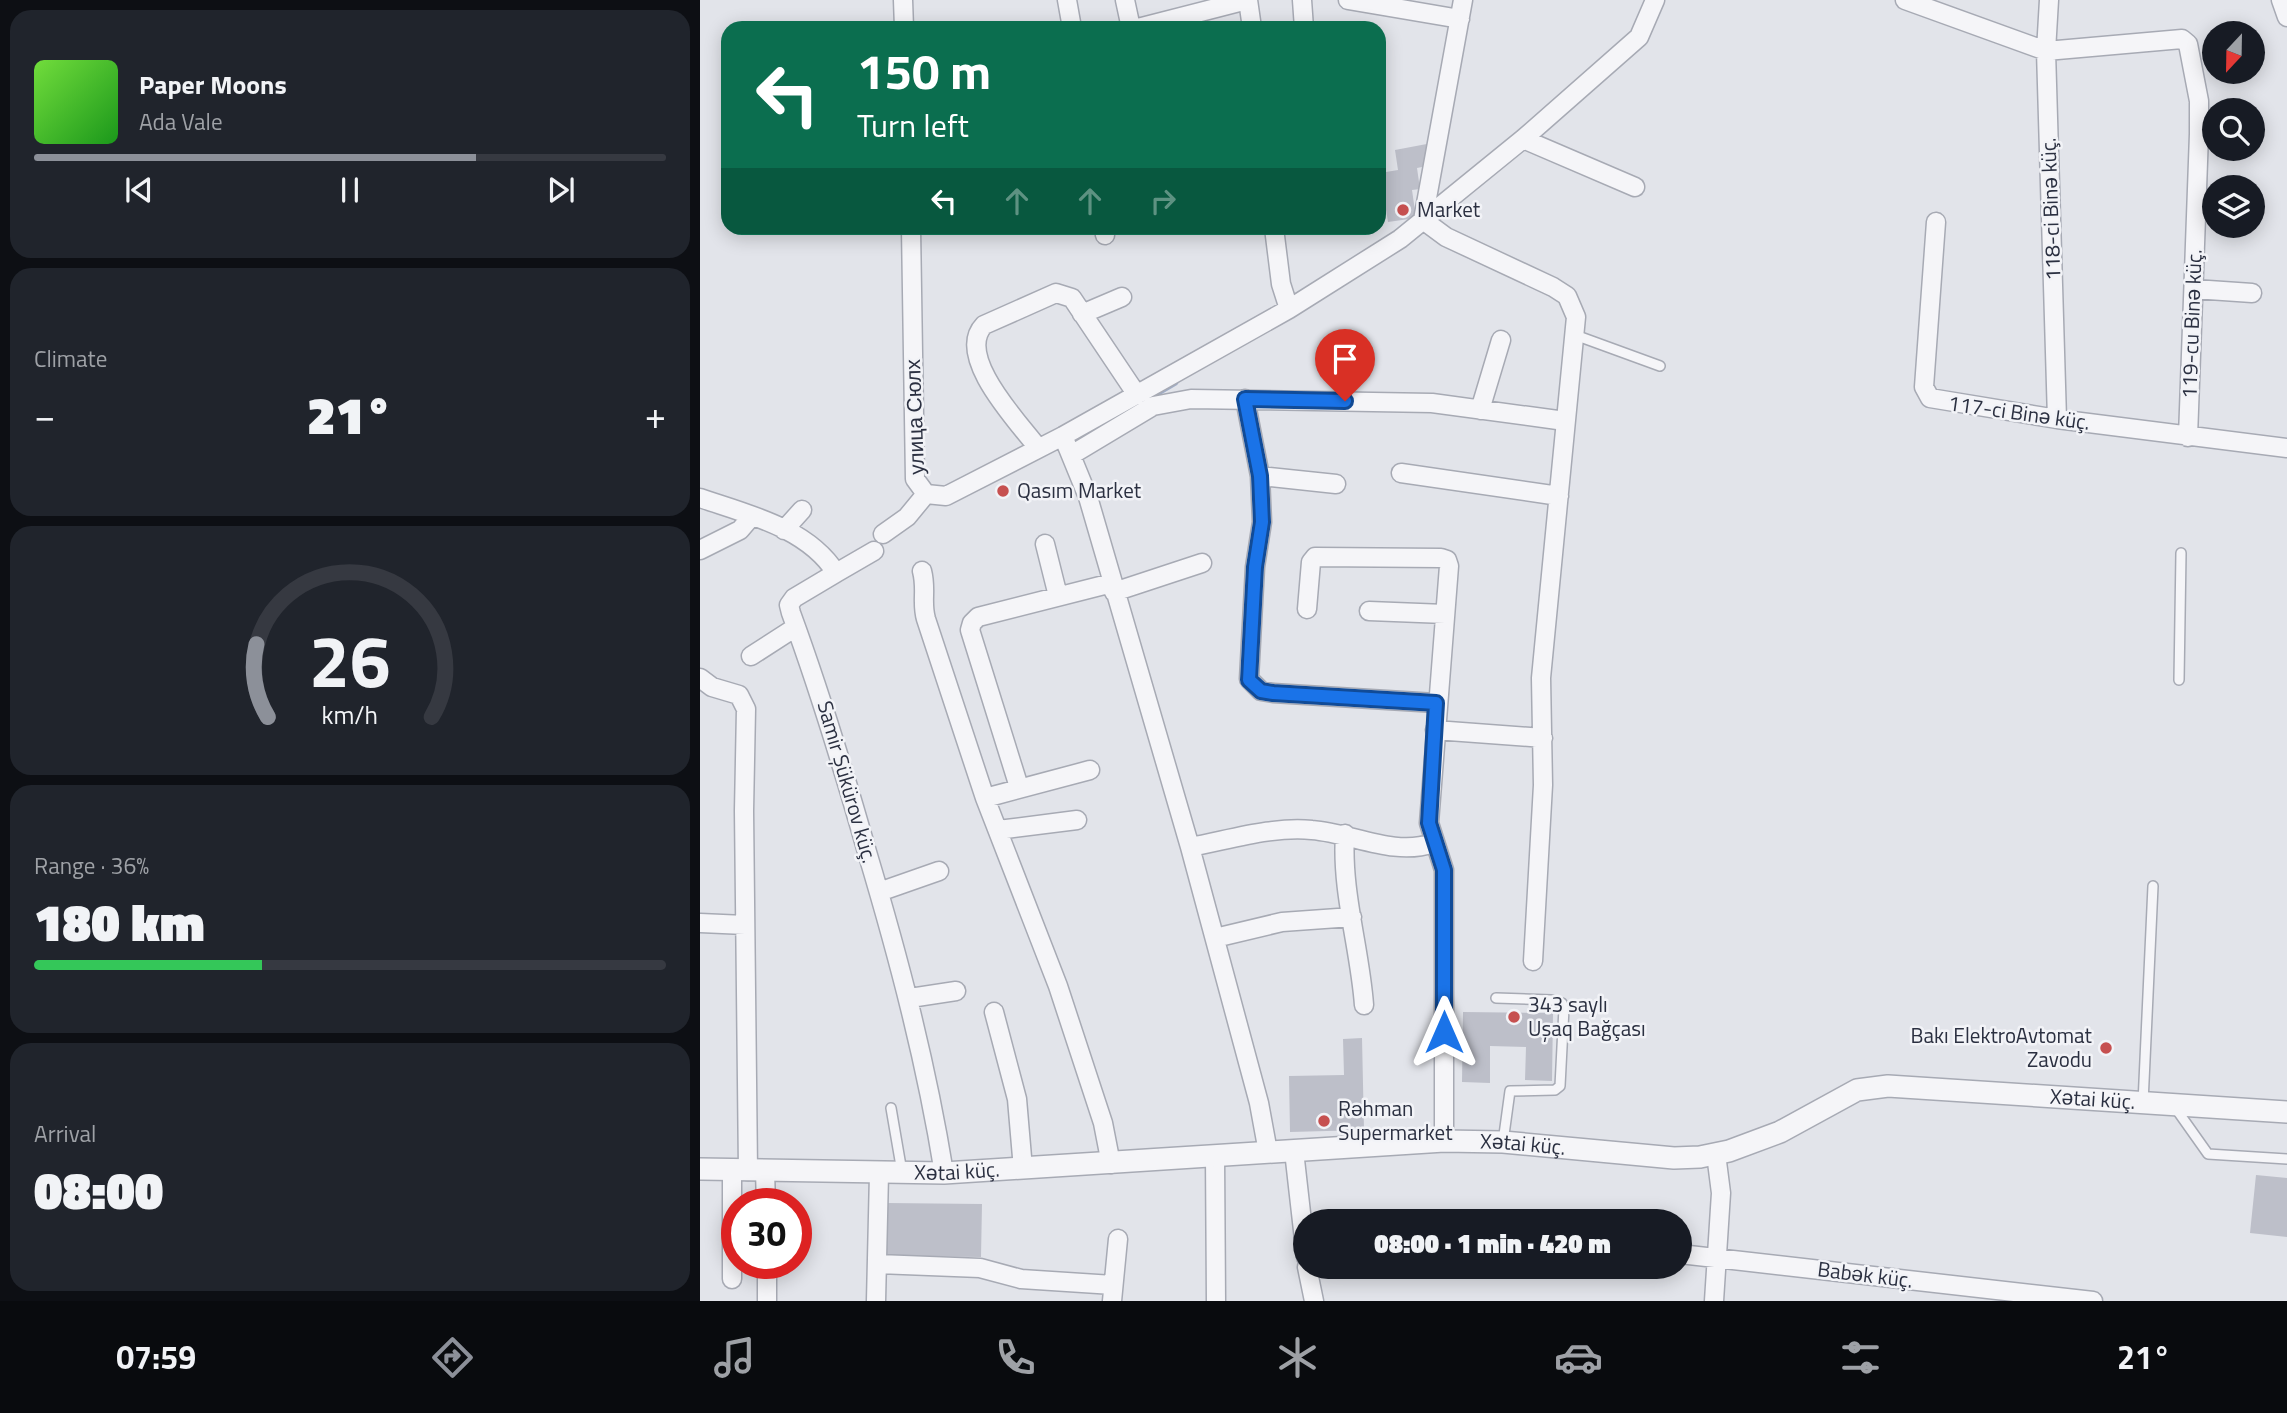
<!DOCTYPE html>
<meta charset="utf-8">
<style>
:root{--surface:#171b24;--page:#20242c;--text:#f1f3f6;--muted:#9ea1a6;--line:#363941;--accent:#8c9099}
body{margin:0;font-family:"Titillium Web",sans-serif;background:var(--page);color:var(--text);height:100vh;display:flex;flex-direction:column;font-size:26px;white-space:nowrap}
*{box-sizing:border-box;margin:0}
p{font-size:23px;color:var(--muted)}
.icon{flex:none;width:38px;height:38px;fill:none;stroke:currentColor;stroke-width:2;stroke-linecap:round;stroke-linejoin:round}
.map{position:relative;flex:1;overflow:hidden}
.sheet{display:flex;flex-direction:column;gap:10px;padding:10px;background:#0d0f14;width:700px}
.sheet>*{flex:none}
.guide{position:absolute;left:21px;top:21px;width:665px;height:214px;border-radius:21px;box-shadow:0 4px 18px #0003;background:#0b6e4f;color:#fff;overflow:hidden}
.needle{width:46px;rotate:202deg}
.buttons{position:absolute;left:1502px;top:21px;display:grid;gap:14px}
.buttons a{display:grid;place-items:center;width:63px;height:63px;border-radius:50%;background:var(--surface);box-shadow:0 4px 18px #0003;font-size:35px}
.speed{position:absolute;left:21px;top:1188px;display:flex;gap:14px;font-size:35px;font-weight:700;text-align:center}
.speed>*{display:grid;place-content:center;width:91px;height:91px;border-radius:50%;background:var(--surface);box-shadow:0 4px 18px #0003;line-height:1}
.speed .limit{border:10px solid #d22;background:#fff;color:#111}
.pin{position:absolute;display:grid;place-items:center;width:60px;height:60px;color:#fff;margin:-72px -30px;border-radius:50% 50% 50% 0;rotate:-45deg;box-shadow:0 0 7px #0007}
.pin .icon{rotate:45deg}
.me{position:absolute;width:77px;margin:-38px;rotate:0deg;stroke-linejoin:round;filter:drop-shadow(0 0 5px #0008)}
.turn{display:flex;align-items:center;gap:24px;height:147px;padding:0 21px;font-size:32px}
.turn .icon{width:91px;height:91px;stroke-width:2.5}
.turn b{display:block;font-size:49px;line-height:60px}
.lanes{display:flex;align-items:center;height:66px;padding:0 21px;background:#0003;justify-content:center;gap:35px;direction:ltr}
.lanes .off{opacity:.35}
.big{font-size:52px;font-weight:800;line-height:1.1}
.sheet .card{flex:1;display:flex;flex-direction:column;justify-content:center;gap:10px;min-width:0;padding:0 24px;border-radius:21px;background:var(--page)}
.sheet .dial{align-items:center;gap:0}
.dial svg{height:182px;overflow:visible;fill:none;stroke:var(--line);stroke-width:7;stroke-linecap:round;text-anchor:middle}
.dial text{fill:var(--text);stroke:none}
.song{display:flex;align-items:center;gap:21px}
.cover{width:84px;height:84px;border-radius:10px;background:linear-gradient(135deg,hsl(100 70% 55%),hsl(120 70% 35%))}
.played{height:7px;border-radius:4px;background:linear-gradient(90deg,var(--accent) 70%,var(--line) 70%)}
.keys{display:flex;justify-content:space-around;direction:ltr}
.heat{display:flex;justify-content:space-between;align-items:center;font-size:38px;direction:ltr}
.charge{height:10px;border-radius:5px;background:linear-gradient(90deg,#34c759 36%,var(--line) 0)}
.trip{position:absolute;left:593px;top:1209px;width:399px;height:70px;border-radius:35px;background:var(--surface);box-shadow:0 4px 18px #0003;font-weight:800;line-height:70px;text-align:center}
.tabs{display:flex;height:112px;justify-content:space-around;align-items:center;background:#090b0e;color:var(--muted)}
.tabs .icon{width:49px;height:49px}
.tabs .selected{color:var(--accent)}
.tabs b{font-size:32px;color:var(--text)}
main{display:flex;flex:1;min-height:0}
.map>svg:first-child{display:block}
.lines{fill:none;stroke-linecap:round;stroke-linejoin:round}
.stream{stroke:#a0adc7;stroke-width:4.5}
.building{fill:#bdbfc9}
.service-casing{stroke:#a7aab4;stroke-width:12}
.minor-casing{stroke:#a7aab4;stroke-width:21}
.tertiary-casing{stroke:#a7aab4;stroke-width:24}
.service{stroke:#f5f5f8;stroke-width:9}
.minor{stroke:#f5f5f8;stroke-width:18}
.tertiary{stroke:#f5f5f8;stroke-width:21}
.route-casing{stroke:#114b97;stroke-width:18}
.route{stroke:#1a73e8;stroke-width:12}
.poi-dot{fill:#c65050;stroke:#f2f3f7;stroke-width:2.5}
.labels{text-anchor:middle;stroke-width:5;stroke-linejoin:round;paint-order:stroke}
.street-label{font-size:21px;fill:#2b3041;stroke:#f2f3f7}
.poi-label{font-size:21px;fill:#2b3041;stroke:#f2f3f7;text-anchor:start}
</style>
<main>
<section class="sheet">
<div class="card">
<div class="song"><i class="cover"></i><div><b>Paper Moons</b><p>Ada Vale</p></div></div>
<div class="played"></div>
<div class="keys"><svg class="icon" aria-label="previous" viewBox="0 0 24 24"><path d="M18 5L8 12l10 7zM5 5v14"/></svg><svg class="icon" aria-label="pause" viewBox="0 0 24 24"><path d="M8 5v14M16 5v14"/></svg><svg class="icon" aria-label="next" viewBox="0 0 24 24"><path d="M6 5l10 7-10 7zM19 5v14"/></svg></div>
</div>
<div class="card"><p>Climate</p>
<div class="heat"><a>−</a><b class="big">21°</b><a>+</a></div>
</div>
<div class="card dial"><svg viewBox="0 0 100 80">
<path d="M14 69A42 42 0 1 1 86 69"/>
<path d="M14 69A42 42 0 0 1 9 37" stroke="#8c9099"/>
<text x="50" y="56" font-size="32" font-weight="700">26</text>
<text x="50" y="72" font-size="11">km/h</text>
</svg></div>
<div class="card"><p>Range · 36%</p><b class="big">180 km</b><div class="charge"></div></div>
<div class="card"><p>Arrival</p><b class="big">08:00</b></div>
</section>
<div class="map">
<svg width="1587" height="1301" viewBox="0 0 1587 1301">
<rect width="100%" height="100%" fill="#e2e4ea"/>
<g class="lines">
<path class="stream" d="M447,400L476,383"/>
</g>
<path class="building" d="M732,143L727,166L717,168L720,189L712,190L716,218L688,222L680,173L698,170L695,150Z
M763,1012L853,1013L852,1081L825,1080L826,1047L790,1046V1083L762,1082Z
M662,1038L664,1130L590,1132L589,1076L644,1075L643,1039Z
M1556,1175L1587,1178V1237L1550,1233Z
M187,1203L282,1204L281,1257L186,1256Z"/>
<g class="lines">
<g class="service-casing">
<path id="service" d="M875,335L960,366
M1479,680L1481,553
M796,998L851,1000L862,1003L864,1008L860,1086L855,1090L810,1091L803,1142
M1443,1103L1453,886
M1474,1106L1508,1154L1587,1159
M191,1108L202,1172"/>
</g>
<g class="minor-casing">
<path id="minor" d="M203,0L204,28
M367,0L372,28
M425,0L431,28
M548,0L552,28
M602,0L604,28
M648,0L760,19
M1205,0L1346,51L1482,39L1488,44L1499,101V134L1488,437
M1349,0L1346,51L1357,419
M1581,0L1587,17
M438,28L547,0
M823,139L935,187
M723,220L746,237L853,287L867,296L876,317L841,678L843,785L833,961
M723,220L763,0
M1236,222L1224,387L1230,398L1357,419L1587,448
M211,228L215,479L226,494L246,496L363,436L589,309L700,239L823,139L939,37L955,0
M404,228L405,235
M574,228L581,284L589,309
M1494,289L1552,293
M382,314L422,297
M545,399L560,476L562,522L555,567L549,679L561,691L573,693L736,703
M780,410L801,340
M363,436L388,497L490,847L559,1103L568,1152
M338,448C320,424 254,356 284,325L356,293L372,298L437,395
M373,454L453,406L491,399L732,403L865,421
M701,473L859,496
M560,476L636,484
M0,498C47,514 108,528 136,573L94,598L89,605L91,613C120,692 144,771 167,852C199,959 226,1062 244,1173
M84,530L102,510
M183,534L207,517L226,494
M345,544L358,596
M0,550L40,530L52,516
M222,571C227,590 221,602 226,619L285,798L358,986L403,1123L411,1164
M136,573L174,551
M414,592L502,563
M607,609L611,562L615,557L741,558L747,560L749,566L729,823L744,870V1141
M669,611L745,614
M51,656L96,627
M0,678L12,687L39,695L46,709L44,811L48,1171
M735,730L843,738
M319,787L270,630L272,623L278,617L412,583
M285,798L390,770
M298,830L377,820
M645,834C641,891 660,949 664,1005
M490,847C529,840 572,826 612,830C652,833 694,857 733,843
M179,892L239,871
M0,923L45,925
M515,938L582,922L652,917
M210,998L256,991
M294,1012L317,1099L323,1169
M594,1151L606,1257
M515,1157L516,1301
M65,1171L66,1204
M980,1254L1393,1301
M67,1264V1301
M178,1264L280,1268L321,1279L413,1285
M607,1267L614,1301
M32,1279V1170
M176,1301L179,1174
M412,1301L418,1239
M1014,1301L1021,1193L1016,1154"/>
</g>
<g class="tertiary-casing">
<g id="tertiary">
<path id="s1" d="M0,1169L244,1173L744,1141L803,1142L974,1158L1000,1157L1029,1151L1080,1132L1157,1090L1188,1086L1587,1112"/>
</g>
</g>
<use href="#service" class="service"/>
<use href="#minor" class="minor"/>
<use href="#tertiary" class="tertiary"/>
</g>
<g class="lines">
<g class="route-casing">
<path id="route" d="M645,401L545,399L560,476L562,522L555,567L549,680L561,691L573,693L736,703L729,823L744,870V1032"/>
</g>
<use href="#route" class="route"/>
</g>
<g class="poi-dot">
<circle cx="703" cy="210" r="7"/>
<circle cx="303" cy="491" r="7"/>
<circle cx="814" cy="1017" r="7"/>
<circle cx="1406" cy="1048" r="7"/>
<circle cx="624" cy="1121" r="7"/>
</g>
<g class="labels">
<g class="street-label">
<text transform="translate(1351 209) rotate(-92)" y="7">118-ci Binə küç.</text>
<text transform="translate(1492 324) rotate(-88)" y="7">119-cu Binə küç.</text>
<text transform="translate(1319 413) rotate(8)" y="7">117-ci Binə küç.</text>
<text transform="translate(215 417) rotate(-92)" y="7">улица Сюлх</text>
<text transform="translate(147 782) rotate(74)" y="7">Samir Şükürov küç.</text>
<text dy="7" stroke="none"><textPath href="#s1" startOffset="1410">Xətai küç.</textPath></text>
<text dy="7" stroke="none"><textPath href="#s1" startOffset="824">Xətai küç.</textPath></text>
<text dy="7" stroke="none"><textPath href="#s1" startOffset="257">Xətai küç.</textPath></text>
<text transform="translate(1165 1275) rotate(7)" y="7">Babək küç.</text>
</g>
<g class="poi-label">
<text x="717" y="217">Market</text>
<text x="317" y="498">Qasım Market</text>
<text x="828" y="1012">343 saylı<tspan x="828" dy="24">Uşaq Bağçası</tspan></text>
<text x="1392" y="1043" text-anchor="end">Bakı ElektroAvtomat<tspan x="1392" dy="24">Zavodu</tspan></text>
<text x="638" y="1116">Rəhman<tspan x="638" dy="24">Supermarket</tspan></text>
</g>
</g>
</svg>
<div class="buttons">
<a><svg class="needle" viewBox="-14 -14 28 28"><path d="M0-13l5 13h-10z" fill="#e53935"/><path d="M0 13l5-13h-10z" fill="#9ea1a6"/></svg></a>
<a><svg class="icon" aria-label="search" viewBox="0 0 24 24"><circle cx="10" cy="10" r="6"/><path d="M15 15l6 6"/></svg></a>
<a><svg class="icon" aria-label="layers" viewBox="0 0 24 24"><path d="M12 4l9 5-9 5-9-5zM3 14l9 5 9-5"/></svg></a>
</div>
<div class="speed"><div class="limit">30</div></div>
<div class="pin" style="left:645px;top:401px;background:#d93025"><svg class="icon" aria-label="arrive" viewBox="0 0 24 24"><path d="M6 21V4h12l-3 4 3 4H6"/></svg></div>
<svg class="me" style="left:744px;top:1032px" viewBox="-20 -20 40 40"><path d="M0-17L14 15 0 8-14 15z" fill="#1a73e8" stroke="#fff" stroke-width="4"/></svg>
<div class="trip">08:00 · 1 min · 420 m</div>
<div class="guide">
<div class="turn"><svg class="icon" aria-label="left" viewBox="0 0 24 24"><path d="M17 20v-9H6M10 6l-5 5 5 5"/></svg><div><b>150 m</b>Turn left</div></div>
<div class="lanes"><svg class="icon" aria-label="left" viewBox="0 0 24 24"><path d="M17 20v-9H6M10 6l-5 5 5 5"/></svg><svg class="icon off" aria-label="ahead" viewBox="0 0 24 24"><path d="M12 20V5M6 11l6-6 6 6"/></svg><svg class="icon off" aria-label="ahead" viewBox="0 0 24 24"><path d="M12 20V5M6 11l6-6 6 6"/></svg><svg class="icon off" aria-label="right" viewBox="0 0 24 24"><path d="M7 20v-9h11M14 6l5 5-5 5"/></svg></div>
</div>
</div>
</main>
<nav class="tabs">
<b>07:59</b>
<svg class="icon selected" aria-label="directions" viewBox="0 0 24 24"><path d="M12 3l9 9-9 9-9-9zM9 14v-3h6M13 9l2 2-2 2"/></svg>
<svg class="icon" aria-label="music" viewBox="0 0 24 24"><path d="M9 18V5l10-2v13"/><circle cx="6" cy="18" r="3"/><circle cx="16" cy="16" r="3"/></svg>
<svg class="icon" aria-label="phone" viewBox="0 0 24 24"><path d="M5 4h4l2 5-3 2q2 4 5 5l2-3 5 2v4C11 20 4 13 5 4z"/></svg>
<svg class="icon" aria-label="climate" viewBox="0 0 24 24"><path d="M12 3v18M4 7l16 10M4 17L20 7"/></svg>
<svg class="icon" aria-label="car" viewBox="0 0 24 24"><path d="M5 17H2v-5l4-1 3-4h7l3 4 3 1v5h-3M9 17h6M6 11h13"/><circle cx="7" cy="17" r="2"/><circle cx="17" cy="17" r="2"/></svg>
<svg class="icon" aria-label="filters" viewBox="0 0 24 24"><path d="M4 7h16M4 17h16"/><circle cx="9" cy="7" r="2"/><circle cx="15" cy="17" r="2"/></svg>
<b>21°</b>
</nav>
